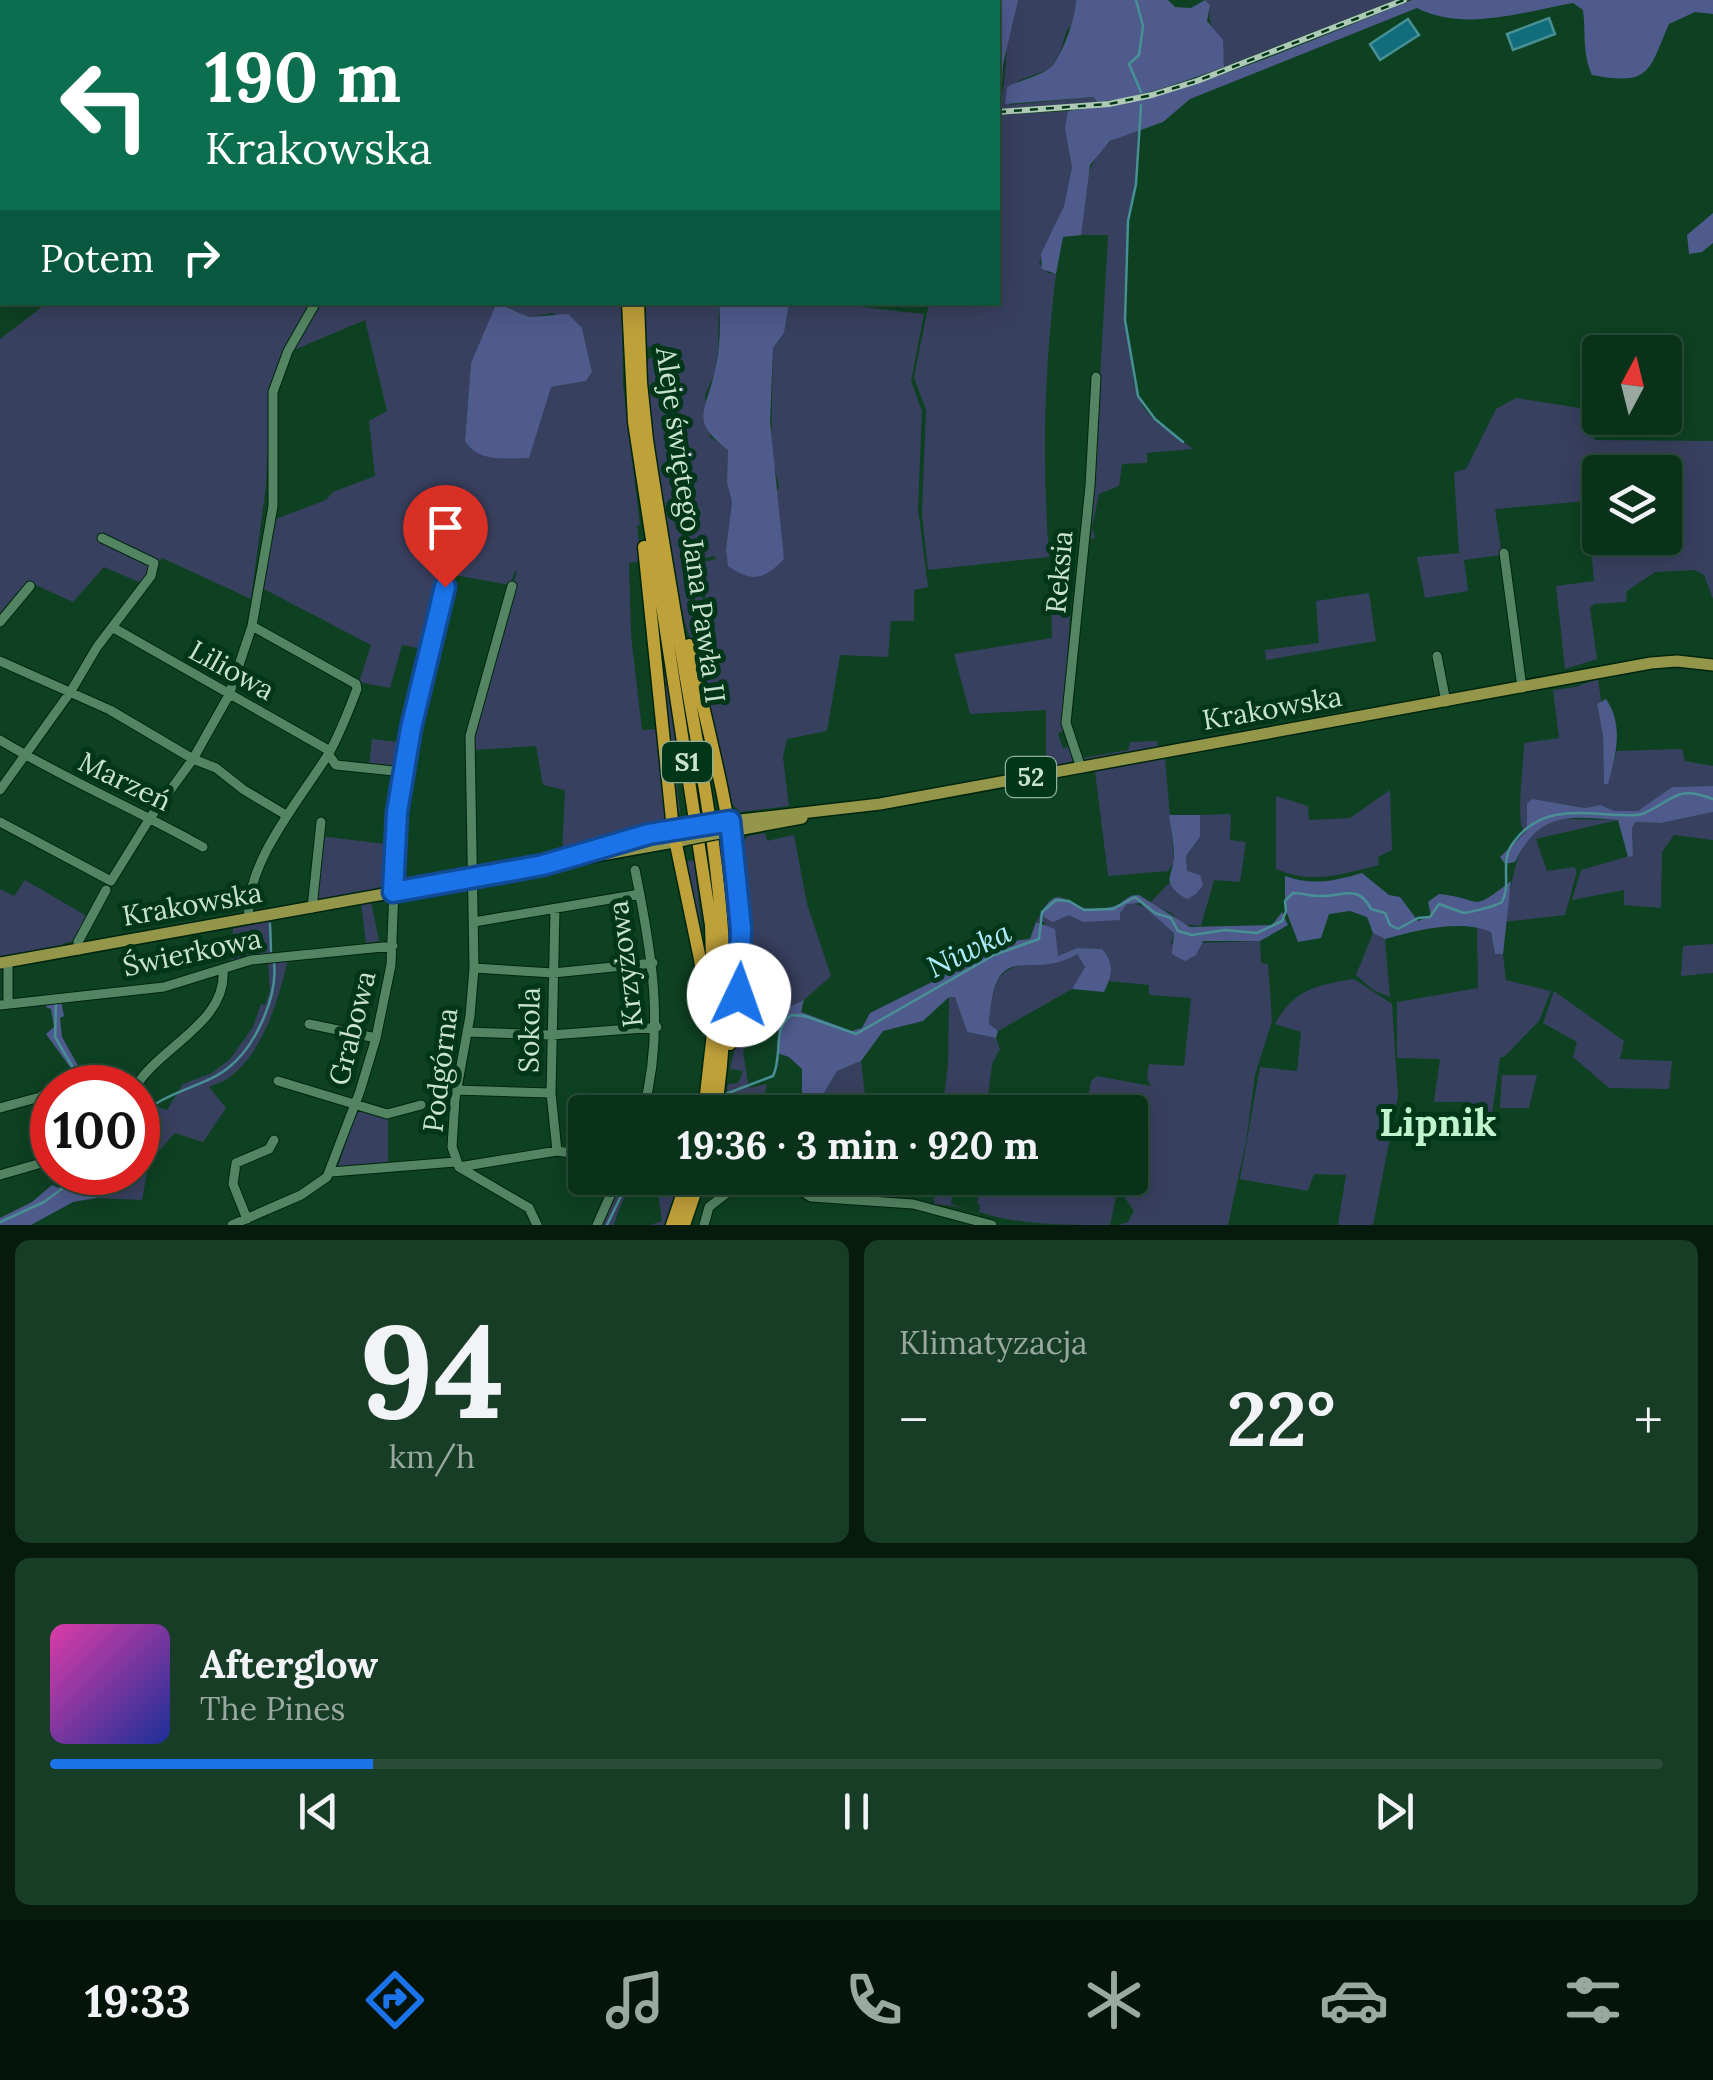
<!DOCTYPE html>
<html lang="pl">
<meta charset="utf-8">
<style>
:root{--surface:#0a311a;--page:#183d27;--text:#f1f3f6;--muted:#99a9a2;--line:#2a4c39;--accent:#1a73e8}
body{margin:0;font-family:Lora,serif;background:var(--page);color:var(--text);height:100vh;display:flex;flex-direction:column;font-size:38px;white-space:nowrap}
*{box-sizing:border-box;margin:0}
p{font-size:32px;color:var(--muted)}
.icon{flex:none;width:55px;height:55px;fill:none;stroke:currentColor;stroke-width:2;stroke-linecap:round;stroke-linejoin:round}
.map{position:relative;height:1225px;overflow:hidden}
.side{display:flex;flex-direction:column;gap:15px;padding:15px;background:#061b0e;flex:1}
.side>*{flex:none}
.top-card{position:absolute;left:0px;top:0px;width:1000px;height:305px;box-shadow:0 5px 25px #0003,0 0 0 2px var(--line);background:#0b6e4f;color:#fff;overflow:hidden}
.needle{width:65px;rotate:7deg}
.controls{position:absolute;left:1582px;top:335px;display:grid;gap:20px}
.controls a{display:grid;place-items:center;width:100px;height:100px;border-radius:10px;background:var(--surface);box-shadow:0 5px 25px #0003,0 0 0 2px var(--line);font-size:50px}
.speed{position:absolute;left:30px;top:1065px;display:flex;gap:20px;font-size:50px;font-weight:700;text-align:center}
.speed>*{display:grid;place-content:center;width:130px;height:130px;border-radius:50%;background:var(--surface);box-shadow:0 5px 25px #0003,0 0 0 2px var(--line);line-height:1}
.speed .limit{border:15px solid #d22;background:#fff;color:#111}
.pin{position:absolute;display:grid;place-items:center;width:85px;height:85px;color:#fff;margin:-102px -42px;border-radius:50% 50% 50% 0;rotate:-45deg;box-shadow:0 0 10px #0007}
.pin .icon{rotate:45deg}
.me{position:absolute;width:110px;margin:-55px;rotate:3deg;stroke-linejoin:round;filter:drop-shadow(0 0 8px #0008)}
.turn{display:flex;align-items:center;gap:35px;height:210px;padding:0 40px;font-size:45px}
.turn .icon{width:130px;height:130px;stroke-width:2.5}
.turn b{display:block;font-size:70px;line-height:85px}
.then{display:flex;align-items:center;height:95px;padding:0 40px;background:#0003;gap:20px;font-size:38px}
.big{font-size:75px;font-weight:700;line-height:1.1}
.side .widget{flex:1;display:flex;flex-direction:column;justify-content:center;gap:15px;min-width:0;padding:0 35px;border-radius:15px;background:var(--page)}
.side .dial{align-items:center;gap:0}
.dial b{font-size:130px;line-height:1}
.song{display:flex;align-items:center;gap:30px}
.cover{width:120px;height:120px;border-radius:15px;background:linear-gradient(135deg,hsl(320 70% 55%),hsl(230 70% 35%))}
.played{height:10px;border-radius:5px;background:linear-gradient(90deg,var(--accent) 20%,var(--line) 20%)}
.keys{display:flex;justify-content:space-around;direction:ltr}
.heat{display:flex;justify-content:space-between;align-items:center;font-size:55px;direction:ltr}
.side .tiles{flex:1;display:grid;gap:15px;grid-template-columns:1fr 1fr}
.widget:last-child{grid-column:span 2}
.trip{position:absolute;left:568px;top:1095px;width:580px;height:100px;border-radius:10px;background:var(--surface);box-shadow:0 5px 25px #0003,0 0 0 2px var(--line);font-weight:700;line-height:100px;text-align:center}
.tabs{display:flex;height:160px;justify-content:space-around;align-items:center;background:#04140a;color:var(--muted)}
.tabs .icon{width:70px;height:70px}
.tabs .on{color:var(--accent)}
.tabs b{font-size:45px;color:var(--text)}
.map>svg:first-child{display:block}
.green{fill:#38405f;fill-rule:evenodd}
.forest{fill:#4f5b8d}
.water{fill:#116d7c;stroke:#489095;stroke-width:2.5}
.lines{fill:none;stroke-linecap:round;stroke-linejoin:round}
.stream{stroke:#489095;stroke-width:2.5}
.minor-casing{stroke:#00250f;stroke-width:11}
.major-casing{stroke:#00250f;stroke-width:14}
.highway-casing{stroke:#00250f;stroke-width:15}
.minor{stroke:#548562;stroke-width:9}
.major{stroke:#94964a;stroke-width:11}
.highway{stroke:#bfa13a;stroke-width:12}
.rail-casing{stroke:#aecab6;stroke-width:6}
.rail{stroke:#013618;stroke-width:2.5;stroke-dasharray:8;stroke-linecap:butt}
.major-bridge-casing{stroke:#00250f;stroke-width:14;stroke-linecap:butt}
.major-bridge{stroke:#94964a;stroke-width:11}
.route-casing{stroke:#114b97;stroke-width:25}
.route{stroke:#1a73e8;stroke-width:18}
.labels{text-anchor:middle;stroke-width:10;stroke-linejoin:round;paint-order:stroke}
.shield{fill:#013618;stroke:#8eaf99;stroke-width:2.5}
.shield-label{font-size:25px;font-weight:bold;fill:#cae3d0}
.street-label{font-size:28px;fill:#cae3d0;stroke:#013618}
.water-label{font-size:30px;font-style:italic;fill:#aeeefc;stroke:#013618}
.district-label{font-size:38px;font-weight:bold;fill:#bff4cd;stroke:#013618}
</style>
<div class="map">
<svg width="1713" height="1225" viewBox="0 0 1713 1225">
<rect width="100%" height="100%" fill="#0e4122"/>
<path class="green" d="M1018,0H1076V17L1066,32L1060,54L1049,69L1018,81L1009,105L1095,97L1097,102L998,109C1009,87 1002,30 1018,0Z
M1205,0H1395L1224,67C1227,42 1205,32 1210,5Z
M1068,111L1066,128L1072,167L1064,206L1039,263L1048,273L1056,274C1044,371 1042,460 1049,557L928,570L922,513L926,410L914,377L929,303L998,302V115Z
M1138,131L1135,184L1127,222L1124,306L1134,385L1143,407L1154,420L1193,449L1147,453V463L1122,464L1119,486L1099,494L1092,528L1095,537L1091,540L1108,235H1081C1079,206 1084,164 1108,144C1115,137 1128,135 1138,131Z
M47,303H312L277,367L271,390L266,485L251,599L162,558L141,583L104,567L73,602L27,581L0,613V339Z
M319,303H622L623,385L640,525L637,526L641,561L629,563L631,635L642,730L658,729L666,816L663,824L562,854L565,790L543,785L536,746L472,750L491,660L517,571H515L510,585L449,574L428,650L402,645L390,688L359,682L371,645L262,588L273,520L326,500L333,492L375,476L369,421L387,411L365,320L289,352ZM502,305L529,317L552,313L582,328L592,372L586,381L551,387L465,441L471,363Z
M646,303H719L718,351L714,375L705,395L710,437L728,449L727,481L732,502L726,549L779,488L771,451L773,348L784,333L789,303H860L861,307L924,314L911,381L922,411L918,509L928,587L914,590V621H891L888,657L840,655L827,731L787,739L783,757L789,806L740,812L731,803L698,660L699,655L711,648L714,639L700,568L704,562L716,559L715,556L681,563L682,566L692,565L697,569L706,620V643L696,648C674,622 649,412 645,366L648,359L657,356L655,349L646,346Z
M1516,398L1586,409L1594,440L1713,441V599L1704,575L1695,570L1655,572L1627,591L1626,602L1594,604L1590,608L1597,659L1565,669L1556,586L1594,581L1587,501L1495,509L1502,555L1464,560L1468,591L1425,598L1417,557L1459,553L1454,472L1466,469L1496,409ZM1600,472H1665V538H1600Z
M1369,593L1376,641L1266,660L1265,650L1319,643L1316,601Z
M1071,597L1063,730L1058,734L1063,748L1069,747L1073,761L1046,768V710L970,714L954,654L1052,638L1051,599Z
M657,623L679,759L674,761L680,812L676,817Z
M1598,679L1601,701L1597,704L1603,736L1604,784L1608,783L1617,751L1682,749L1685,761L1713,766V786L1672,787L1638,811H1615L1600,805L1585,808L1557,803L1527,804V831L1515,844L1523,830C1516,816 1524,763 1524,743L1559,738L1553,690L1575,687Z
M372,739L407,743L402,767L369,766Z
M1157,741L1158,748L1087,761L1083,758L1128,750L1130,742Z
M1165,758L1174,862L1168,871L1108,876L1095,771Z
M1390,790L1392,850L1378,857L1379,865C1342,874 1313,885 1276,869V796L1308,806L1309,820L1350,818Z
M1713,812V840L1674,835L1662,852L1661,908L1624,905V890L1572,900L1581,870L1633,855L1632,828L1635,822L1661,823Z
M1231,814L1230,840L1246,842L1240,882L1214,880L1201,926L1180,924L1173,914L1150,903L1169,883L1176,892L1187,872L1186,856L1200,837V815Z
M1560,819L1618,820L1536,839L1547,871L1574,867L1577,871L1565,915L1504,922C1515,881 1510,833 1560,819Z
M765,833L767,841L794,835L807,904L831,976L804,1000L775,1013L765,1029H754L743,1052L749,1088L767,1084L765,1093L746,1103V1097L738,1111L724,1112L728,1084L738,1083L743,1071L730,1069L744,1010L749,963L740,846L748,836Z
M320,836L393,845L388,883C367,895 341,892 318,901Z
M729,857L737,931L733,983L731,932L721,858Z
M694,860L707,976L683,862Z
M25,880L90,918L76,941L64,943L61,948L0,956V889L14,896Z
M371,902L379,941L366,943L361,904Z
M1128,903C1147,903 1161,920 1174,933L1171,944L1260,941L1261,963L1268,964L1272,1021L1255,1075L1246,1142L1228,1225H1119L1128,1222L1134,1211L1125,1198L1130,1178V1112H1086L1091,1081L1097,1076L1151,1086L1147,1078L1149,1064L1184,1066L1191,998L1149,995V985L1109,981C1112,967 1112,959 1102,949L1077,948L1058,956L1044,922H1036L1042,911L1044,917L1069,915L1120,920V913Z
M271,920L272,953L242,957L231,963L233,928Z
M1477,926L1491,932L1495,954H1503L1506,980L1551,991L1539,1021L1504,1057H1500L1492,1114L1466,1108V1102H1434L1440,1059L1397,1058V1002L1478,988Z
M1373,933L1385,939L1390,997L1373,990L1356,975Z
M1713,944V973L1681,976L1683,946Z
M1077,954L1085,967L1072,989L998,1031L989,1025C994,946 1020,974 1077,954Z
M288,959C279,998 264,1050 231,1076C226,1081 216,1084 209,1087L226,1108L203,1142L175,1133L149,1162L142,1200L96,1198L120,1173L138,1172V1145L159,1112L158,1107L167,1110L183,1084L212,1073L230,1059L253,1027L261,1004L265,1005L270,991L268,961Z
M1354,979L1392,1004L1398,1096L1373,1225H1338L1346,1175L1314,1174L1308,1191L1240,1179L1260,1067L1297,1071L1301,1032L1275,1024C1295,988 1318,985 1354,979Z
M1554,991L1624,1041L1620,1059L1672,1061L1669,1089L1609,1088L1573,1057L1577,1042L1543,1023Z
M949,997H955L967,1032L996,1038L1000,1049L992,1064L986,1112H942L948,1064Z
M861,1061L867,1112H837L838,1110L821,1099L811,1112H798L802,1094L821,1098L837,1071Z
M1502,1075H1537L1529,1108H1500Z
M358,1109L388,1116V1167L337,1169Z
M621,1178H640C625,1190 620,1207 614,1225H601Z
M670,1178H680L665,1225H650L662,1221L658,1193Z
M935,1178H947L946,1196L952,1197L951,1204L962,1207L934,1204Z
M981,1178H1120L1110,1225C1066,1225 1018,1225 979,1212L980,1205L977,1204Z"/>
<path class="forest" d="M977,0H1018L1003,65L1001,104L998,105V2H976Z
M1076,0H1168L1175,7L1191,8L1205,0L1210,5L1207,21L1223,40L1224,67C1182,82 1141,98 1097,102L1094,97L1005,104L1007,87C1020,80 1041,76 1051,67C1063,55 1076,16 1076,0Z
M1412,0H1713V14L1695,12L1669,24C1648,72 1651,86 1592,75C1582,52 1586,34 1583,10L1573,3C1523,12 1464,32 1417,8L1190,99L1163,122L1110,141L1090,165L1081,235L1063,237L1056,274L1042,269L1041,254L1064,206L1072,167L1065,128L1068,111C1188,98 1300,44 1412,0Z
M1713,213V243L1702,252L1689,254L1687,235Z
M719,303H789L784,333L773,348L770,422L784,559C763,581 752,582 728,566L726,549L732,502L727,482L728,450C689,420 706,412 714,374C720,352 721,325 719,303Z
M501,305L529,317L568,314L582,328L592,372L586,381L551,387L529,458C506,458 479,463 465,441L471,363L495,307Z
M1606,699C1624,725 1616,755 1608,784H1604L1603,736L1597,704Z
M1713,786V812L1661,823L1635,822L1632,828L1633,856L1628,857L1618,820C1568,816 1539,812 1515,862L1505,864L1500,857L1527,831V804L1532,799L1585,808L1600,805L1615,811H1638L1672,787Z
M1169,815H1200V837L1186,856L1187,871L1200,875L1203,885L1196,894L1187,899C1160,883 1172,879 1174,857C1174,844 1171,829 1169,815Z
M1362,873L1389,895L1400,897L1418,921L1431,916L1428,902L1439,894C1486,899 1468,914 1511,881L1503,954H1495L1491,932C1460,919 1417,930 1385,939L1373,933L1367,917L1350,911L1329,914L1321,938L1298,942L1285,908V876C1312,886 1335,881 1362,873Z
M1139,895L1190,927L1272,925L1282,912L1288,925L1260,941H1203L1196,955L1185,961L1172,954L1174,933L1140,903L1127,904L1120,913V920L1083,922L1069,915L1053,922L1044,917L1042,911C1060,883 1066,906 1084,908C1091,910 1111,908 1117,905C1127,900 1127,895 1139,895Z
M1036,922L1055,929L1058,956L1077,948L1102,949C1115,963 1112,976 1104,992L1072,989L1085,967L1077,954C1029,984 995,932 989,1024L998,1031L996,1038L967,1032L955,997H949L923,1021L883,1031L861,1061L837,1071L821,1098L802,1094V1069L789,1057L777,1053L778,1030L765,1029L775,1013L804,1000L801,1012L852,1031L862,1028L870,1013L938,979L979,950L980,944L985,941L992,944L1030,939Z
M61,1001L64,1016L60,1018L62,1037L90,1087H83L79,1080L67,1083L75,1074L46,1034L54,1027L51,1009L46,1007L45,1002Z
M138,1099L158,1107L159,1112L138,1145Z
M81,1172L120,1173L96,1198L73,1202L31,1225H0V1218L32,1202L52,1185L59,1188Z"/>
<path class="water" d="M1549,18L1555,34L1513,50L1507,34Z
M1408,19L1419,35L1380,60L1370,44Z"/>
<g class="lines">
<path class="stream" d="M196,0H215
M235,0L237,2
M321,0L322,2
M419,0L425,2
M1136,0L1143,26L1139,55L1129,64L1141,92
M259,2L265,0
M362,2L365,0
M726,2L727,0
M1141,105L1136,184L1128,221L1125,320L1138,396L1155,419L1183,442
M270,924L271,951
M56,1004L55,1037L78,1076
M81,1080L85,1088
M723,1095L773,1076C783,1055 772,1030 791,1015L805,1016L856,1034L994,955L1039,939L1042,912L1056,900L1069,901L1084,910L1113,909L1135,897L1155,913L1171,918L1178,931L1192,935L1225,930L1257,933L1282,921L1286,911L1285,901L1293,893C1302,893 1310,896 1319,896C1342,897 1358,883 1371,909L1385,913L1390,925L1398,929L1418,918L1430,917L1439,904L1464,913C1472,912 1496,906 1502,902C1512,883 1499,862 1513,843C1540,805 1580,813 1619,815C1626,815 1636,816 1642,814C1674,801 1675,784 1713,799
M157,1103C179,1089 208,1084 228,1068C255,1047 278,997 274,963
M691,1112L698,1106
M138,1127L154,1106
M0,1222L44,1202L85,1172
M607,1225L622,1194L637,1178"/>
<g class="minor-casing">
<path id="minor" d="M510,2L512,0
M0,70L2,72
M1504,553L1522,688
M512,586L470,736L474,968L470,1016L455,1099L452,1147L459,1167L529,1208L537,1225
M0,622L30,586
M112,627L330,751
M1437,656L1446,702
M0,661L110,710L193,759L216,768L244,790L286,815
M0,740C66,780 136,809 203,847
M328,754L336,765L404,772
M1081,768L1066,723L1090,486L1096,377
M0,790L71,691L97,647L151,576L154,563L102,538
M0,822L111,881L150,818L193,759L229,695L252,626L273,506V392L288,351L316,302
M635,870C652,953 665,1029 643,1112
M312,908L321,822
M555,909L551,1093L557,1151
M249,919C243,865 302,797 329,753C340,734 349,710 357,689L356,684L252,626
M474,922L640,894
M79,950L78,942L106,890
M8,962V1002
M474,968L553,973L653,963
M0,1005L164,987L251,960L393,946
M309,1024L376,1038
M467,1032L551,1035L657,1027
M278,1081L387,1114L421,1105
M135,1088C158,1047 228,1023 223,969
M456,1090L551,1093
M0,1108L40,1097L46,1092
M459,1167L557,1151L585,1155
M331,1172L455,1162
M0,1175L52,1160
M781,1178L811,1197L913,1204L992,1225
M247,1219L233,1184L236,1163L269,1149L274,1140
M232,1225L301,1195L327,1177L360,1091L376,1038L391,965L397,812L411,728L445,587
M597,1225L618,1178
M704,1225L709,1207L746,1178"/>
</g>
<g class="major-casing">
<path id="major" d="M722,822L880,804L1651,663L1677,661L1713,665
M721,833L802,818
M595,850L679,829
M0,963L685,840"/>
</g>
<g class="highway-casing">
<path id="highway" d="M689,2V0
M699,2L700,0
M628,302L634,422L711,925L714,1024L704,1112
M638,302L641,383L647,440C661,533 677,626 693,719C716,850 737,980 715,1112
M644,547L673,830L700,959L707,1012
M689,645C718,777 760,908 730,1044
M672,1225L688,1178
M684,1225L700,1178"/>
</g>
<use href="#minor" class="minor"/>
<use href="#major" class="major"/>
<use href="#highway" class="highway"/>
<g class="rail-casing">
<path id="rail" d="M0,77L2,79
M998,112L1109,104L1152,95L1197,81L1404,0"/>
</g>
<use href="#rail" class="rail"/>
<g class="major-bridge-casing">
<path id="major-bridge" d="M688,827L718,823
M689,839L719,833"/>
</g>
<use href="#major-bridge" class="major-bridge"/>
</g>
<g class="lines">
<g class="route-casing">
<path id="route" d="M445,587L411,728L397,812L393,892L543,865L649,834L730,821L741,928L739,995"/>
</g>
<use href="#route" class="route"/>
</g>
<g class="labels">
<g class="shield">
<rect x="662" y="742" width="50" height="40" rx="8"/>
<rect x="1006" y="757" width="50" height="40" rx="8"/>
</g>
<g class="shield-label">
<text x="687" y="771">S1</text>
<text x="1031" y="786">52</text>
</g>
<g class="street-label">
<text transform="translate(691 525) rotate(82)" y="10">Aleje świętego Jana Pawła II</text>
<text transform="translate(1059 572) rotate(-85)" y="10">Reksia</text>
<text transform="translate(232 670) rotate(29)" y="10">Liliowa</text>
<text transform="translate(1272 708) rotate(-10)" y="10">Krakowska</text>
<text transform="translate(125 781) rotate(26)" y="10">Marzeń</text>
<text transform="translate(192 904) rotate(-10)" y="10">Krakowska</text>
<text transform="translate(192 952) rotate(-12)" y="10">Świerkowa</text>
<text transform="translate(625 964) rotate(-97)" y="10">Krzyżowa</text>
<text transform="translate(352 1028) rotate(-76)" y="10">Grabowa</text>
<text transform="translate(529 1030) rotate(-89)" y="10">Sokola</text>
<text transform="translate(440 1070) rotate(-83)" y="10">Podgórna</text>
</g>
<g class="water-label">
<text transform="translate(969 950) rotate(-26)" y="10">Niwka</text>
</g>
<g class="district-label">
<text x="1438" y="1136">Lipnik</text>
</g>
</g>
</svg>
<div class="controls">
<a><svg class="needle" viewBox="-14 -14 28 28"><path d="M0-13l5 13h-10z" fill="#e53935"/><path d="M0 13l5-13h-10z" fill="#99a9a2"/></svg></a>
<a><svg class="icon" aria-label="layers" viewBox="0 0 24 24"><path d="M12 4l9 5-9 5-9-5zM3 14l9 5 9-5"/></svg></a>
</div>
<div class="speed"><div class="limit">100</div></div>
<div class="pin" style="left:445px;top:587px;background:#d93025"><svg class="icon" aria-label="arrive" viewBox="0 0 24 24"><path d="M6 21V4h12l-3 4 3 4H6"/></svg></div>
<svg class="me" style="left:739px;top:995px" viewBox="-20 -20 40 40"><circle r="19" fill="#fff"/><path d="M0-13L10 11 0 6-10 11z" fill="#1a73e8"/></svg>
<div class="trip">19:36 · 3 min · 920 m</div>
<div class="top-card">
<div class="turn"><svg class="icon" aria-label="left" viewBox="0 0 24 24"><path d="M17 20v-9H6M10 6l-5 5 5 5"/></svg><div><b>190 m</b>Krakowska</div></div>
<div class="then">Potem<svg class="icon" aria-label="right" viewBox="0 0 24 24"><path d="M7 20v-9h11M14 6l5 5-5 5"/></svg></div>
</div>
</div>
<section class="side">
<div class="tiles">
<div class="widget dial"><b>94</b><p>km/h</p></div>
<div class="widget"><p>Klimatyzacja</p>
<div class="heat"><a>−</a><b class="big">22°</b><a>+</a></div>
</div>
<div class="widget">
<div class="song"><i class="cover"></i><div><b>Afterglow</b><p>The Pines</p></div></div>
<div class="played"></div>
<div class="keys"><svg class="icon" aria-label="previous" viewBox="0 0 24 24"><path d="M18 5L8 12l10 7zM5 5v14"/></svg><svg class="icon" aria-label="pause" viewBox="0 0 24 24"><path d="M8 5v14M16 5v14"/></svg><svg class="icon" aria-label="next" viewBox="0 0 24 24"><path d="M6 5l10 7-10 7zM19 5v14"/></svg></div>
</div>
</div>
</section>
<nav class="tabs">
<b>19:33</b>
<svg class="icon on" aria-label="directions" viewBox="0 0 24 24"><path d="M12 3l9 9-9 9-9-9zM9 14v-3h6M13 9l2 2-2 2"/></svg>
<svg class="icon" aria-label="music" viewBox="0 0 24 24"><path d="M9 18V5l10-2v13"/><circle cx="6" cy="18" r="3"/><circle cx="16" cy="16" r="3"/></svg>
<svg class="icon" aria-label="phone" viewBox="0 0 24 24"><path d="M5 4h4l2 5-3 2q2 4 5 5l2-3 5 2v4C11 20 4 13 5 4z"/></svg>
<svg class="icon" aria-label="climate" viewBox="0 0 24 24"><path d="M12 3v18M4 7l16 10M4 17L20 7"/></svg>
<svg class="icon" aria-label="car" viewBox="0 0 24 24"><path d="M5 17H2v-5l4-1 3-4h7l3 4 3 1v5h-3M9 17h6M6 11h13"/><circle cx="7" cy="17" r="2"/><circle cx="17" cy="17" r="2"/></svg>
<svg class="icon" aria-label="filters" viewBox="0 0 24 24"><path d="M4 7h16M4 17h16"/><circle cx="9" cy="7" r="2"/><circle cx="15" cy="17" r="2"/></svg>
</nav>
